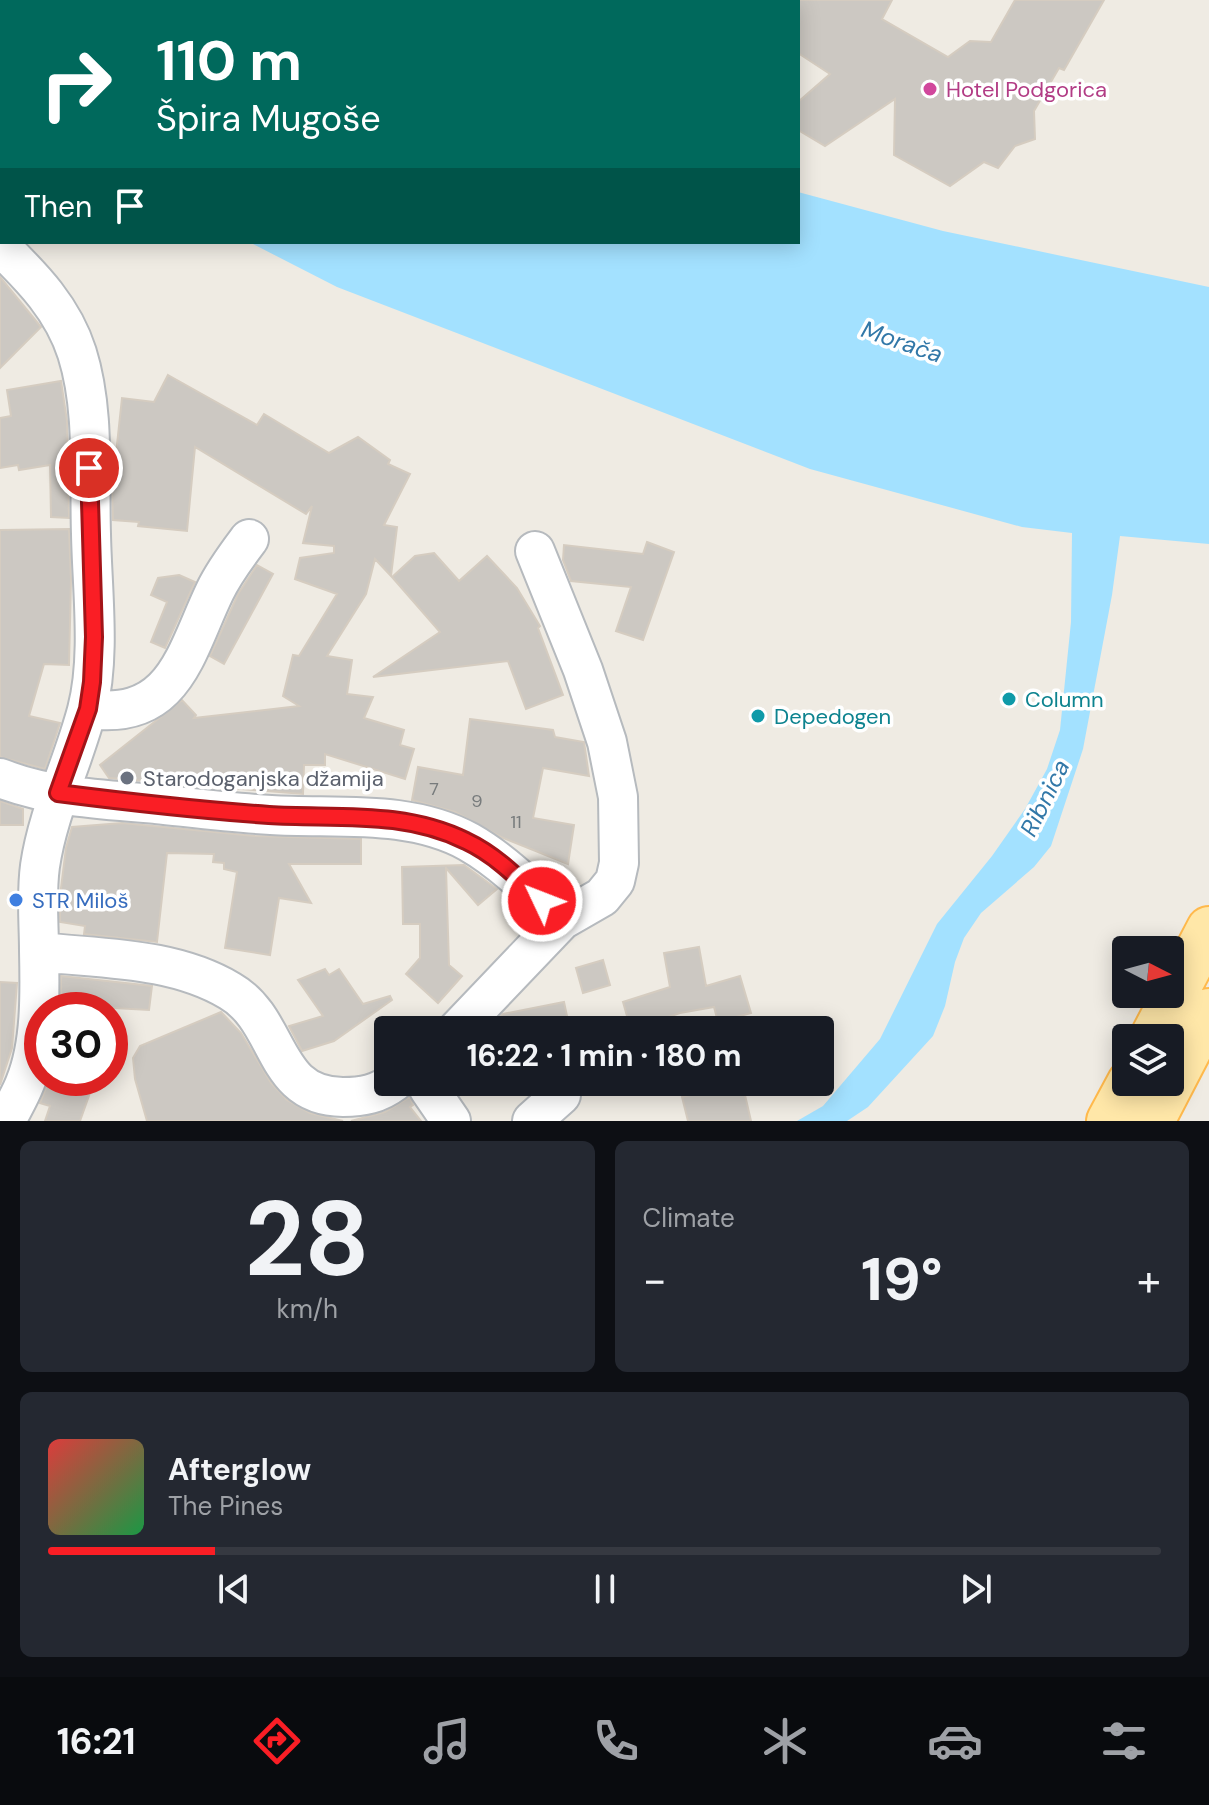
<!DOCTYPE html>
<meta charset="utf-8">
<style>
:root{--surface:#171b24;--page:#242831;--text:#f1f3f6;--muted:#9ea1a6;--line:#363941;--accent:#fa1e25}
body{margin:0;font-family:"DM Sans",sans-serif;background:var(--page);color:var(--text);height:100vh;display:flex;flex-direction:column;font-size:30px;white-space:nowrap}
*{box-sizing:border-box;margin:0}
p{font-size:26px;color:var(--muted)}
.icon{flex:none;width:44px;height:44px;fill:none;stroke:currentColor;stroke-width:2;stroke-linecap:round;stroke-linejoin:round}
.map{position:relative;height:1121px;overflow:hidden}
.drawer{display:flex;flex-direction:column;gap:20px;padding:20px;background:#0d0f14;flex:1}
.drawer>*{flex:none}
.banner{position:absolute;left:0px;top:0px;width:800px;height:244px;box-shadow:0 4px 20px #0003;background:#00695c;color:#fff;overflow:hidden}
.needle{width:52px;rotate:96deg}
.controls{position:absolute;left:1112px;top:936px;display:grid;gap:16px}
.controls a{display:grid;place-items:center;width:72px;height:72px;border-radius:8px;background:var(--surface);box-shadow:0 4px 20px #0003;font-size:40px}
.speed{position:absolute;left:24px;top:992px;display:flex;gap:16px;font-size:40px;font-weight:700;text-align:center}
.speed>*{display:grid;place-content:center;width:104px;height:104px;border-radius:50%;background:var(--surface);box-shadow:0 4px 20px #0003;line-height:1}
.speed .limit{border:12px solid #d22;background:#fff;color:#111}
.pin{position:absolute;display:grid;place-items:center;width:68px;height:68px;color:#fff;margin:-34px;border:4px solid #fff;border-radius:50%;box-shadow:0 2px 8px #0007}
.me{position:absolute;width:88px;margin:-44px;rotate:313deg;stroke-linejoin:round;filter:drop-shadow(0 0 6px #0008)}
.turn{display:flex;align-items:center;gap:28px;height:168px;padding:0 24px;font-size:36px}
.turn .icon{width:104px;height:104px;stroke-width:2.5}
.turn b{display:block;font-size:56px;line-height:68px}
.then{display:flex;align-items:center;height:76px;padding:0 24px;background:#0003;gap:16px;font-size:30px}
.big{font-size:60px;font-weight:700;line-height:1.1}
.drawer .card{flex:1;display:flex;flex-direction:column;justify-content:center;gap:12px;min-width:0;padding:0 28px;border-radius:12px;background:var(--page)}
.drawer .dial{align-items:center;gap:0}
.dial b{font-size:104px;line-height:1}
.song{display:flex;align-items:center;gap:24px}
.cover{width:96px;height:96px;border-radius:12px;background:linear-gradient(135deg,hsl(0 70% 55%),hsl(140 70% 35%))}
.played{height:8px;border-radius:4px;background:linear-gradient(90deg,var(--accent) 15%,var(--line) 15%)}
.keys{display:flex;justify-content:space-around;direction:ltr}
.heat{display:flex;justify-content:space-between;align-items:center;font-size:44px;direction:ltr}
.drawer .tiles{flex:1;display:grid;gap:20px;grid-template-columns:1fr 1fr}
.card:last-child{grid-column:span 2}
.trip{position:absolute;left:374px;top:1016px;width:460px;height:80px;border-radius:8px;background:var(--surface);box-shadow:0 4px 20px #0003;font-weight:700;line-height:80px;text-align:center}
.tab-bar{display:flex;height:128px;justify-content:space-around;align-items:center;background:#090b0e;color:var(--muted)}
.tab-bar .icon{width:56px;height:56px}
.tab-bar .on{color:var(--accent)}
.tab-bar b{font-size:36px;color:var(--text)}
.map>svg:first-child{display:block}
.water{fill:#a3e1ff}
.building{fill:#ccc8c2;stroke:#d5ccc0;stroke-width:2}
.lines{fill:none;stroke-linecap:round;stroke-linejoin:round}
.minor-casing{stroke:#b6babe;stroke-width:42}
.major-casing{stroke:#ffb94c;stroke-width:48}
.minor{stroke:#fff;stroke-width:38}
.major{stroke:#ffe7a8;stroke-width:44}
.route-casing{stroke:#a21418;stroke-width:20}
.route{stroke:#fa1e25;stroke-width:14}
.hotel-dot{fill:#d1479c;stroke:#fff;stroke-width:3}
.culture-dot{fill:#0f9aa8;stroke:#fff;stroke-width:3}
.worship-dot{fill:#6b7280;stroke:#fff;stroke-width:3}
.shop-dot{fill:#3f7fe0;stroke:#fff;stroke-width:3}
.labels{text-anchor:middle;stroke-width:7;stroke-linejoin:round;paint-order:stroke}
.number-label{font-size:18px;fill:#777b7c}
.hotel-label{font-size:22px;fill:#b23c85;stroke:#fff;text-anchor:start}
.culture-label{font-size:22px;fill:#0d838f;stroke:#fff;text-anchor:start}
.worship-label{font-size:22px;fill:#5b616d;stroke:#fff;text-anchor:start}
.shop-label{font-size:22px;fill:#366cbe;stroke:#fff;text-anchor:start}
.water-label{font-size:24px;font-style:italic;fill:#3278a8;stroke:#fff}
</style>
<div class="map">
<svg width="1209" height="1121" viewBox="0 0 1209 1121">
<rect width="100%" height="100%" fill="#efebe3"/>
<path class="water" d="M0,0H375L379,2H2V80Z
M798,192L943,231L1209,287V544L1120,536L1112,595L1083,749L1051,846L1034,867L981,913L964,938L955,962L945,1006L933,1036L868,1107L847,1121H797L823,1106L880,1039L937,924L992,856L1025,809L1047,769L1060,730L1071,622L1072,533L1022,527L810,469L337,287L249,242H798Z"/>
<path class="building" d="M798,0H892L882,19L948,57L970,41L991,42L1015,0H1104L1064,70L1059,68L1034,111L1035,139L1015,146L998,168L984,162L950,186L894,155L895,99L825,146L798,130V102L830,74L798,53Z
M0,277L41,327L0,368Z
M168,375L257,425L264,414L329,453L358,437L390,460L388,464L410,474L384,525L397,527L391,576L375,559L366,594L327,656L352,660L347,694L373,697L364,718L404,730L400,745L414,749L405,779L325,754V765H304L303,794L109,778L100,765L182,700L196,715L194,718L299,706L283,696L293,655L299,656L337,594L295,579L300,558L334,553V546L303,543L312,506L306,514L195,447L187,531L138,526L139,522L113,520L112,491L122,398L154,402Z
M61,381L67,421L69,518L51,517L50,465L19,470L18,465L0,468V418L11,416L7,390Z
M69,529L71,580L69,665L44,664L29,716L60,723L45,769L0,757V530Z
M647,542L674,552L643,640L616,631L631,587L571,581L563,560L564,545L643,554Z
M434,553L459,581L487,556L517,588L540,626L538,628L563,695L526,709L508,661L373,677L440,632L392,577L415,556Z
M257,565L273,574L224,664L210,656L238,594Z
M179,575L195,582L165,648L151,642L167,602L151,595L158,578Z
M470,719L553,730L555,737L584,742L589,776L543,768L533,818L574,825L568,864L501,837L455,812L412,800L418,767L463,775Z
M0,801L23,809V825H0Z
M122,823L255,836L361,839V864H289L311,903L279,898L270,955L225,948L237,872L224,869V863L213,862L214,854L167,853L157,942L84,934L85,926L60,922V896L66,848L72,827Z
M464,865L497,889L478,905L446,868L449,965L462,976L438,1003L406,974L420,958V924H403L402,867Z
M699,947L706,986L740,976L751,1013L718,1022L714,1007L680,1013L631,1030L623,1002L670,987L664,953Z
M603,960L610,985L583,993L576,968Z
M325,969L329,975L339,969L363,1004L390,996L392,1000L334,1041L302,1051L289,1026L323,1016L298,980Z
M61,976L152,986L149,1010L77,1006L76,1010H61Z
M0,982L17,983L12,1048L0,1085Z
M564,1002L570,1030H487L503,1014Z
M221,1012L241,1033L271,1083L287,1100L310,1113L343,1121H147L135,1079L133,1058L140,1046Z
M50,1078H59L91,1090L80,1121H45L50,1106L40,1103Z
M742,1082L751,1121H688L682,1097Z
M410,1097L413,1105L410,1107L421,1121H351L385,1112Z"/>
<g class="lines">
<g class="minor-casing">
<path id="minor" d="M0,246C33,278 63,309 77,353C95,410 89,475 91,534C92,589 101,657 87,710C73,763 48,812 40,866C36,895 39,923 39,951C40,993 41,1044 25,1083C20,1096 12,1109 6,1121
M88,709C175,721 185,653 215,591C224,572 237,555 249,539
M0,778C48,797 104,800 156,804C194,808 233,813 271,815C337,819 409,809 469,842C504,862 533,892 562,920
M40,952C103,959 173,957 230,991C282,1021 271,1097 343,1097C363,1097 378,1094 394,1082
M457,1030L562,920L602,897L615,881L619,863L618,797L607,742L583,670L535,551
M430,1082L429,1089L451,1121
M532,1121L561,1095"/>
</g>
<g class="major-casing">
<path id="major" d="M1152,1038L1209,929
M1109,1121L1130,1082
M1152,1121L1209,1011"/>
</g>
<use href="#minor" class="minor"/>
<use href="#major" class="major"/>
</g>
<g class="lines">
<g class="route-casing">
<path id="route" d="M89,468L94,637L92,682L88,709L58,793C128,802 199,810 269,815C336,819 404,810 466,841C496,855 519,879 542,901"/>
</g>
<use href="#route" class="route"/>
</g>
<circle class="hotel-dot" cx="930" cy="89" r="8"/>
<g class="culture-dot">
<circle cx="1009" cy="699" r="8"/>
<circle cx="758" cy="716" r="8"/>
</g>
<circle class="worship-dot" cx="127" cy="778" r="8"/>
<circle class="shop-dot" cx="16" cy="900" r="8"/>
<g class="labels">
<g class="number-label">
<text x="434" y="795">7</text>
<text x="477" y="807">9</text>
<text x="516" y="828">11</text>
</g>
<g class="hotel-label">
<text x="946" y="97">Hotel Podgorica</text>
</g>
<g class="culture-label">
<text x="1025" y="707">Column</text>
<text x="774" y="724">Depedogen</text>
</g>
<g class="worship-label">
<text x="143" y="786">Starodoganjska džamija</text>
</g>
<g class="shop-label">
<text x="32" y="908">STR Miloš</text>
</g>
<g class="water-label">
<text transform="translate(902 342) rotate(19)" y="8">Morača</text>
<text transform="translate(1045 798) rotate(-64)" y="8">Ribnica</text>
</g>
</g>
</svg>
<div class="controls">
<a><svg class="needle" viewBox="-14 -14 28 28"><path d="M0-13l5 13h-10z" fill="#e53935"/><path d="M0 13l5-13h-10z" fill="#9ea1a6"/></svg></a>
<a><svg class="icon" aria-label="layers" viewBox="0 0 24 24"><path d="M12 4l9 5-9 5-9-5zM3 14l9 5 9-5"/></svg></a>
</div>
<div class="speed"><div class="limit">30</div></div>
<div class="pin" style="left:89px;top:468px;background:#d93025"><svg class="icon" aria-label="arrive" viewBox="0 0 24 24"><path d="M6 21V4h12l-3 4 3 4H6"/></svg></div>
<svg class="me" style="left:542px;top:901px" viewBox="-20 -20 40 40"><circle r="17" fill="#fa1e25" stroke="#fff" stroke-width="3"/><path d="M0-11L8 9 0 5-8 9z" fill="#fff"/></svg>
<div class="trip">16:22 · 1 min · 180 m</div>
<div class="banner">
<div class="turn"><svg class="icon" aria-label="right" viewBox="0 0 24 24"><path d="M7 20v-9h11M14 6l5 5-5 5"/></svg><div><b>110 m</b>Špira Mugoše</div></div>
<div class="then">Then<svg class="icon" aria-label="arrive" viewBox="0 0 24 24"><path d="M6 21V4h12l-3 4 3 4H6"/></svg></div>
</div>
</div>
<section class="drawer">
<div class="tiles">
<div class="card dial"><b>28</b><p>km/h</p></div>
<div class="card"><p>Climate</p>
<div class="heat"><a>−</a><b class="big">19°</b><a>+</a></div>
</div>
<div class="card">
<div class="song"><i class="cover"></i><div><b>Afterglow</b><p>The Pines</p></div></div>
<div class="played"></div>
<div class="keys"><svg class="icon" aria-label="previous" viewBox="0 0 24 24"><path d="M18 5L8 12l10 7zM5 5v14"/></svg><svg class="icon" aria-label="pause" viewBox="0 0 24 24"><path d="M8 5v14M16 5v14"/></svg><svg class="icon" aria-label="next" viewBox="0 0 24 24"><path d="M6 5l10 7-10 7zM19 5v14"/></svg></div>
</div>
</div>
</section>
<nav class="tab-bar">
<b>16:21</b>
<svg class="icon on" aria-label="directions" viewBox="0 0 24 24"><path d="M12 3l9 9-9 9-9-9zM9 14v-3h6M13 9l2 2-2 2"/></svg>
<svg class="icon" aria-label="music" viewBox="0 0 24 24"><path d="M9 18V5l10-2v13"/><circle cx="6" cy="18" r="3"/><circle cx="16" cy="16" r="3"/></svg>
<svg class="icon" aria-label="phone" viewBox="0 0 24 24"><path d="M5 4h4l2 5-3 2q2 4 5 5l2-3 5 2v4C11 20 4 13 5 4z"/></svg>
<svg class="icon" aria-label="climate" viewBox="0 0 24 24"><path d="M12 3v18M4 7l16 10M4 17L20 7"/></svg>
<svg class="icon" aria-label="car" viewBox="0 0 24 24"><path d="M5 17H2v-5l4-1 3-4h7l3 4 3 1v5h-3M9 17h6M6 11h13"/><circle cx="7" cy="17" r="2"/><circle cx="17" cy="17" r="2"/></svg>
<svg class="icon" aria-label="filters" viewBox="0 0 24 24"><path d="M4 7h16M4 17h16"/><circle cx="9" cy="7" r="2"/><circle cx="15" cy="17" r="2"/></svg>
</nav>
